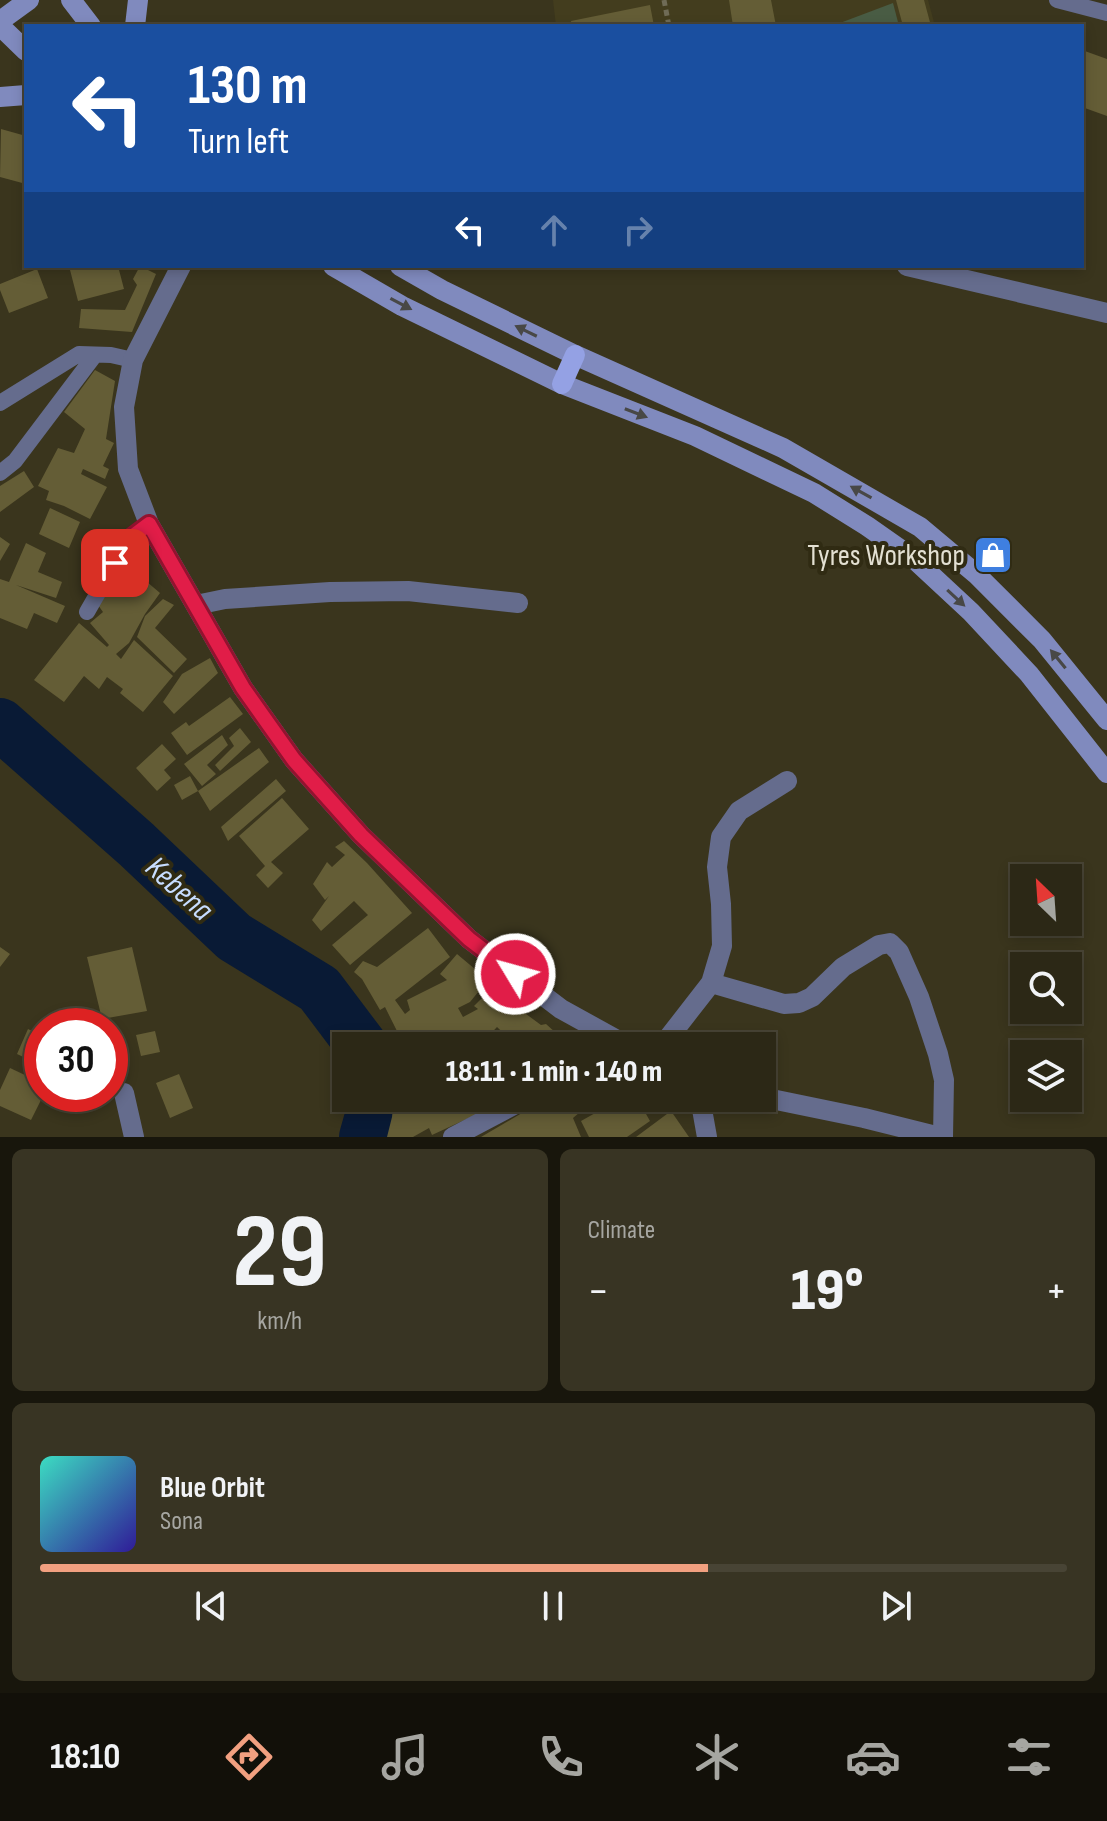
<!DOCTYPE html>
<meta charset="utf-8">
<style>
:root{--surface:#2c2816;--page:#383423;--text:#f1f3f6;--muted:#a6a6a1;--line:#484435;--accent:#f2a080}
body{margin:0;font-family:"Sofia Sans Condensed",sans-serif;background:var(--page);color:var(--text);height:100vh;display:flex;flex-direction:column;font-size:30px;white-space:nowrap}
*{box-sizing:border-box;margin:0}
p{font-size:26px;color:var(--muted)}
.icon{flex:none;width:44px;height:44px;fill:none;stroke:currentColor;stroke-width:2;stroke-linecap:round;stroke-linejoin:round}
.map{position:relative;height:1137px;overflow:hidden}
.panel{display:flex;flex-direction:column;gap:12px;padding:12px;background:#18160c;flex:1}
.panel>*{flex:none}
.banner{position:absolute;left:24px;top:24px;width:1060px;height:244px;border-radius:0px;box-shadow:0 4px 12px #0003,0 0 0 2px var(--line);background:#1a4fa0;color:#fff;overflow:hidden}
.needle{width:52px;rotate:335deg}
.tools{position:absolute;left:1010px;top:864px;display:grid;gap:16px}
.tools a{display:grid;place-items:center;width:72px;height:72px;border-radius:0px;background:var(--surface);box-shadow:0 4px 12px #0003,0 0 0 2px var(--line);font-size:40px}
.speed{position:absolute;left:24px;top:1008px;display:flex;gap:16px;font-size:40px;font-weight:700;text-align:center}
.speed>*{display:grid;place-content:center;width:104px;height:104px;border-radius:50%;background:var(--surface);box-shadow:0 4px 12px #0003,0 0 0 2px var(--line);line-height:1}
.speed .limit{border:12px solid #d22;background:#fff;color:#111}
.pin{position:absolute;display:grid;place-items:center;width:68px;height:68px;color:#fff;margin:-34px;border-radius:16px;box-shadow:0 4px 12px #0006}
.me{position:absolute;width:88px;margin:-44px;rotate:307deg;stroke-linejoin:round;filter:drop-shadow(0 0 6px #0008)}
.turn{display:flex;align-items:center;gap:28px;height:168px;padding:0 32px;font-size:36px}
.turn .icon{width:104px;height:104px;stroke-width:2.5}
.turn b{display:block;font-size:56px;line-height:68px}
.lanes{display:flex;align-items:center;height:76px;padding:0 32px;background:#0003;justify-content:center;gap:40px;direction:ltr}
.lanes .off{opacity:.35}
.big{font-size:60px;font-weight:800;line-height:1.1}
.panel .card{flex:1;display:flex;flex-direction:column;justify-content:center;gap:12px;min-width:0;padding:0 28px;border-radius:12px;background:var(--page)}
.panel .dial{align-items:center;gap:0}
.dial b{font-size:104px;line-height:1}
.song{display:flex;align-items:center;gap:24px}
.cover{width:96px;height:96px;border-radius:12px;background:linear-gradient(135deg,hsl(170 70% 55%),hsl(250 70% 35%))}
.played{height:8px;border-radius:4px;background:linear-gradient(90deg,var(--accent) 65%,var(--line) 65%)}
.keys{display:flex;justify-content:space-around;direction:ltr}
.heat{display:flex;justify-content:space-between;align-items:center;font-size:44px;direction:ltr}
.panel .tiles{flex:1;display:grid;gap:12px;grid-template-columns:1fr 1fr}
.card:last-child{grid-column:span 2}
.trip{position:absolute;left:332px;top:1032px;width:444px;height:80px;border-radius:0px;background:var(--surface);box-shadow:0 4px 12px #0003,0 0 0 2px var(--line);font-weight:800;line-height:80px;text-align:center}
.tabs{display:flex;height:128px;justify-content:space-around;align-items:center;background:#121009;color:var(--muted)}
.tabs .icon{width:56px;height:56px}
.tabs .active{color:var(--accent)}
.tabs b{font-size:36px;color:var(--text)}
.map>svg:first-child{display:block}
.built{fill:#433d1e}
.green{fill:#495c44}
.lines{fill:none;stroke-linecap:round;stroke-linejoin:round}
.river{stroke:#091a35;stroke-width:52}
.building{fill:#645d36}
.path{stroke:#6f6b56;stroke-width:5;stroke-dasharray:6 4;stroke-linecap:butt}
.service{stroke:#656c8d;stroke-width:16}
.minor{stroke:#656c8d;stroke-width:20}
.secondary{stroke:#808abe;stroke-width:20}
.primary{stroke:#94a1e4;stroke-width:20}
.oneway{fill:#484846}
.route-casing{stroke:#92132f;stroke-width:20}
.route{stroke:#e11d48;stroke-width:14}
.labels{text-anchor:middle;stroke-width:8;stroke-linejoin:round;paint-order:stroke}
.poi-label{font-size:30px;fill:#e3e0d2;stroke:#302b13;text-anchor:end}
.water-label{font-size:32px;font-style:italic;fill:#c7ddff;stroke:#302b13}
</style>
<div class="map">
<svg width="1107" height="1137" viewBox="0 0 1107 1137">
<rect width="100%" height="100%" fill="#3a351d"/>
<path class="built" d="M553,0H928L935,26H556Z"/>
<path class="green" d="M893,3L899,26H832Z"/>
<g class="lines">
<path class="river" d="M0,724L136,844L234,937L319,989L362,1046
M365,1137L376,1098"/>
</g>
<path class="building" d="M729,0H771L776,26H733Z
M896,0H924L931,26H903Z
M650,5L654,26H572L571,21Z
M1082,50L1107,59V116L1082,107Z
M1,129L26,136V184L0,177Z
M69,266H118L124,289L78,301Z
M140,266L156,274L132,332L79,328L81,309L125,310L137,285L133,279Z
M37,269L48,298L9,313L0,290V284Z
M95,370L115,381L106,439L114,443L103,466L109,469L105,479L83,469L81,474L107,487L90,519L64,506L46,500L49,491L38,486L58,448L74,453L85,429L64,412Z
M24,471L34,487L0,512V486Z
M50,508L80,522L69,548L39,534Z
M0,537L10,544L0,561Z
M26,543L46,553L38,572L62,582L56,598L16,585L65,606L57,623L34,613L27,629L0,618V579L9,582Z
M133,570L160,593L145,614L129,643L116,654L121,659L134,640L173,676L143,712L120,693L123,689L107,677L99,689L84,676L64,702L34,680L79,623L107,647L109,645L90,623L103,612L98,605L110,588L116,592Z
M163,599L174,605L155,628L187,659L174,673L137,637L145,616Z
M210,658L218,673L174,714L163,702L182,674Z
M230,697L243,714L187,755L171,733L186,722L189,726Z
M240,728L251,742L220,771L215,765L234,746L229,738Z
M222,735L228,745L207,765L216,774L202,786L184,764Z
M162,744L176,759L164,770L171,778L157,791L136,768Z
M259,748L269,762L210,811L198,791L182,800L174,785L190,776L198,791Z
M276,779L286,791L228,841L221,827Z
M282,798L309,829L271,862L283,873L268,888L256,875L265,866L239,836Z
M344,841L367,863L412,913L350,965L332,945L368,915L354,901L321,931L312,920L329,896L325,900L313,884L327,862L332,867L345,855L335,847Z
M428,928L450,957L395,1000L405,1014L410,1010L407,1000L447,980L440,974L457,954L488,980L470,1002L458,1008L463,1017L478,1009L474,1006L495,985L522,1011L541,1025L546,1024L566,1042L558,1046H509L513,1042L497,1027L481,1044L483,1046H408L397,1031L385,1007L380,1010L362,979L354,972L363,961L377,967Z
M0,947L10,954L0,967Z
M132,947L147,1011L102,1019L87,957Z
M28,1029L42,1036V1048L36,1063L17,1054Z
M155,1031L160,1052L141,1056L136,1035Z
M10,1068L42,1083V1094H44L31,1120L0,1106V1090Z
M179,1074L193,1108L170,1118L156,1083Z
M394,1098H478L484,1111L432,1135L429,1128L413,1137H387L392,1117Z
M553,1098H581L586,1107L573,1118L581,1137H481L527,1110Z
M590,1098H637L650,1121L627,1137H589L581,1121L597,1112Z
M671,1111L689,1137H636Z"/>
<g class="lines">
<path class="path" d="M664,0L669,26"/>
<path class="service" d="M1057,0L1107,13
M0,403L79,354L111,355L133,360
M0,473L15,461L95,355
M87,612L129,539L149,524"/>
<path class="minor" d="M181,266L133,360L124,407L128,469L149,524L243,688L294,760L361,835L469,939L561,1009L628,1046
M907,266L1107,313
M196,605L225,599L330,592L408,591L518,603
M711,983L784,1004L799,1003L812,997L843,967L879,945L890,943L899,952L919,997L938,1054L944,1080L943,1137
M662,1046L711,983L722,946L721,904L717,867L721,837L739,811L787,781
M124,1093L134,1137
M762,1097L864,1118L940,1137
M700,1098L707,1137
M453,1137L527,1098"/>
<path class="secondary" d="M71,0L91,26
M0,21L29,0
M0,26L26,51
M135,26L138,0
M0,97L26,95
M333,266L402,306L562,384L695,436L814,493L867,526L914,559L971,612L1029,674L1107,773
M400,266L442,290L575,355L783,448L920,527L976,574L1042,640L1107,720"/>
<path class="primary" d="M562,384L575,355"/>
</g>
<defs><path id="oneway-solid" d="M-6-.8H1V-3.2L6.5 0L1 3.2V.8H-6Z" transform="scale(2)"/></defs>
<g class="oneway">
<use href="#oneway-solid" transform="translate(401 304) rotate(28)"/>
<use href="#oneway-solid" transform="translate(526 331) rotate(-154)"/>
<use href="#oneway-solid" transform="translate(636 413) rotate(21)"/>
<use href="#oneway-solid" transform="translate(861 492) rotate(-151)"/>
<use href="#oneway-solid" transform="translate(956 598) rotate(43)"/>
<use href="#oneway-solid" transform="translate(1058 659) rotate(-129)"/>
</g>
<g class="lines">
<g class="route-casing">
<path id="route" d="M115,563L129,539L149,524L243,688L294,760L361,835L469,939L515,974"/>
</g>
<use href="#route" class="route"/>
</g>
<defs>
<g id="shop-square" transform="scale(2)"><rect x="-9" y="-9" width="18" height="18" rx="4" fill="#3f7fe0" stroke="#302b13"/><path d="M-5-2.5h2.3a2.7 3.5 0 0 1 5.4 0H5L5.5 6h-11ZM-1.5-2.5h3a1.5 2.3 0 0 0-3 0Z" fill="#fff"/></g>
</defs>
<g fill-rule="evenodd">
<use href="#shop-square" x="993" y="555"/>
</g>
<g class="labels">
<g class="poi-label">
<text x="965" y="565">Tyres Workshop</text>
</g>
<g class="water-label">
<text transform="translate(180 888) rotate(42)" y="11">Kebena</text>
</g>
</g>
</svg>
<div class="tools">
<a><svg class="needle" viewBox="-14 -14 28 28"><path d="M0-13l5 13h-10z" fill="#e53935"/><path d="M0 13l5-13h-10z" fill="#a6a6a1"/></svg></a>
<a><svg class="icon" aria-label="search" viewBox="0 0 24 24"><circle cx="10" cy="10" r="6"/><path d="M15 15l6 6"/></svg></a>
<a><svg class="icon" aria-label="layers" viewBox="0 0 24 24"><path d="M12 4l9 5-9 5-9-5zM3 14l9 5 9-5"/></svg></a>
</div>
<div class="speed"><div class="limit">30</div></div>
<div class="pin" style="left:115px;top:563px;background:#d93025"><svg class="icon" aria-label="arrive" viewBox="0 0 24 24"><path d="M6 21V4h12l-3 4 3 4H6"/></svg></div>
<svg class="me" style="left:515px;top:974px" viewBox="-20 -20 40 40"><circle r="17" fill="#e11d48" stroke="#fff" stroke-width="3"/><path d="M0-11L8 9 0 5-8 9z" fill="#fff"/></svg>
<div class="trip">18:11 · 1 min · 140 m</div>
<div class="banner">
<div class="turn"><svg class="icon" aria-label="left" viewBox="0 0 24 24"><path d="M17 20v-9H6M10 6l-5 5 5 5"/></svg><div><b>130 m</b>Turn left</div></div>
<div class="lanes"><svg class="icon" aria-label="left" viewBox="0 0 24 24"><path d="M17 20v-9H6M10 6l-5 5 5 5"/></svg><svg class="icon off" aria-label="ahead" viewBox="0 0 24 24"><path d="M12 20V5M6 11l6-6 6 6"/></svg><svg class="icon off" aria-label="right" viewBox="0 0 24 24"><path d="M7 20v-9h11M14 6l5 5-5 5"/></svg></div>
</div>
</div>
<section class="panel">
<div class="tiles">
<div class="card dial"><b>29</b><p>km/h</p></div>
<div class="card"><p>Climate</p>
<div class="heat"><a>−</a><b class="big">19°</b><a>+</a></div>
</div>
<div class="card">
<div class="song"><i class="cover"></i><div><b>Blue Orbit</b><p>Sona</p></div></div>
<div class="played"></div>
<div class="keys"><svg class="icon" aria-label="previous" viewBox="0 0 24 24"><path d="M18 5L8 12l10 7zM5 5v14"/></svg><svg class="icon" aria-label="pause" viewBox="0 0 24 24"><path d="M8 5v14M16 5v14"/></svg><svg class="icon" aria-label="next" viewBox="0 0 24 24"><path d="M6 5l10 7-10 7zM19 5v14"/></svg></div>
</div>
</div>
</section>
<nav class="tabs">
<b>18:10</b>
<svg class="icon active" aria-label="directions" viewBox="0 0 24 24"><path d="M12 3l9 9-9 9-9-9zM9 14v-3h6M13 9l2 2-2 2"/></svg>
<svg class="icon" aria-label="music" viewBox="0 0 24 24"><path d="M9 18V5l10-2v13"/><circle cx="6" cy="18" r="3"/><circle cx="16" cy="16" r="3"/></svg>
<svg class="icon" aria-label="phone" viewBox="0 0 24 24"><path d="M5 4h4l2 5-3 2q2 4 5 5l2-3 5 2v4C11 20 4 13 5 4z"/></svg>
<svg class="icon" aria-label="climate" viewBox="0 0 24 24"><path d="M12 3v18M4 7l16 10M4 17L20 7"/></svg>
<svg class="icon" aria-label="car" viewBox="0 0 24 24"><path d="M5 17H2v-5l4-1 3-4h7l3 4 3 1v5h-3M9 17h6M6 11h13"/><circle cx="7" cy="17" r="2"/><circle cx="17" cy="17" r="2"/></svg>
<svg class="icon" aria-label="filters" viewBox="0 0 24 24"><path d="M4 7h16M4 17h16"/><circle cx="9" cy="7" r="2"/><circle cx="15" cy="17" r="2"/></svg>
</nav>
